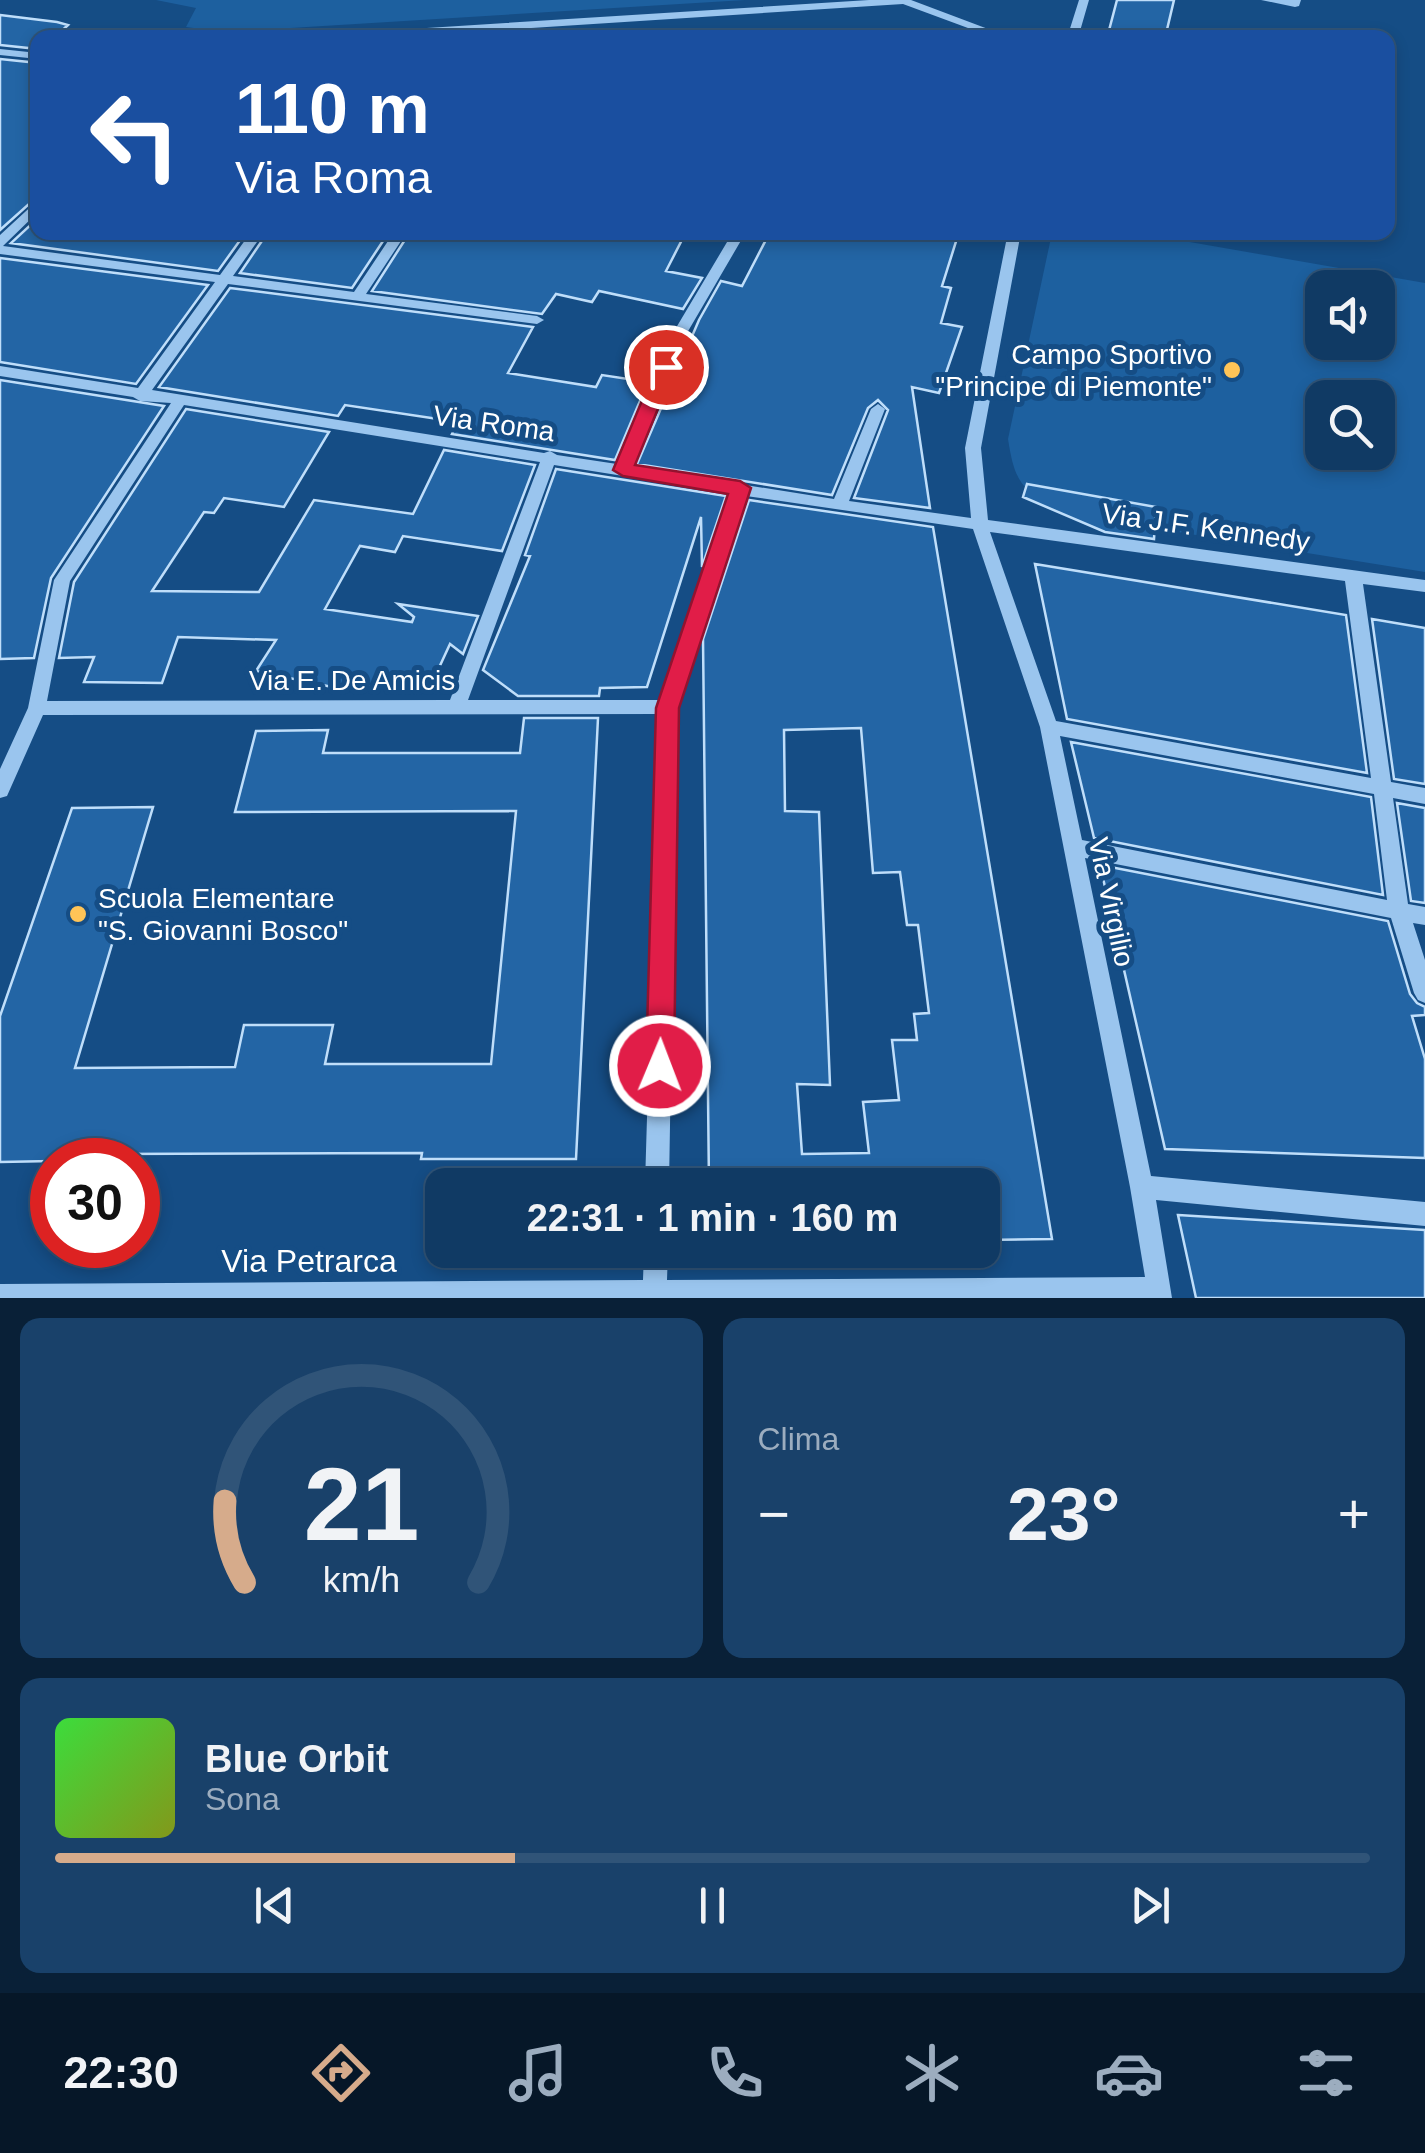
<!DOCTYPE html>
<html lang="it">
<meta charset="utf-8">
<style>
:root{--surface:#103a64;--page:#19416a;--text:#f1f3f6;--muted:#9cadbf;--line:#305478;--accent:#d6ab8b}
body{margin:0;font-family:Helvetica,sans-serif;background:var(--page);color:var(--text);height:100vh;display:flex;flex-direction:column;font-size:38px;white-space:nowrap}
*{box-sizing:border-box;margin:0}
p{font-size:32px;color:var(--muted)}
.icon{flex:none;width:55px;height:55px;fill:none;stroke:currentColor;stroke-width:2;stroke-linecap:round;stroke-linejoin:round}
.map{position:relative;height:1298px;overflow:hidden}
.side{display:flex;flex-direction:column;gap:20px;padding:20px;background:#092037;flex:1}
.side>*{flex:none}
.top-card{position:absolute;left:30px;top:30px;width:1365px;height:210px;border-radius:20px;box-shadow:0 5px 15px #0003,0 0 0 2px var(--line);background:#1a4fa0;color:#fff;overflow:hidden}
.controls{position:absolute;left:1305px;top:270px;display:grid;gap:20px}
.controls a{display:grid;place-items:center;width:90px;height:90px;border-radius:20px;background:var(--surface);box-shadow:0 5px 15px #0003,0 0 0 2px var(--line);font-size:50px}
.speed{position:absolute;left:30px;top:1138px;display:flex;gap:20px;font-size:50px;font-weight:700;text-align:center}
.speed>*{display:grid;place-content:center;width:130px;height:130px;border-radius:50%;background:var(--surface);box-shadow:0 5px 15px #0003,0 0 0 2px var(--line);line-height:1}
.speed .limit{border:15px solid #d22;background:#fff;color:#111}
.pin{position:absolute;display:grid;place-items:center;width:85px;height:85px;color:#fff;margin:-42px;border:5px solid #fff;border-radius:50%;box-shadow:0 2px 10px #0007}
.me{position:absolute;width:110px;margin:-55px;rotate:1deg;stroke-linejoin:round;filter:drop-shadow(0 0 8px #0008)}
.turn{display:flex;align-items:center;gap:35px;height:210px;padding:0 40px;font-size:45px}
.turn .icon{width:130px;height:130px;stroke-width:2.5}
.turn b{display:block;font-size:70px;line-height:85px}
.big{font-size:75px;font-weight:600;line-height:1.1}
.side .card{flex:1;display:flex;flex-direction:column;justify-content:center;gap:15px;min-width:0;padding:0 35px;border-radius:20px;background:var(--page)}
.side .dial{align-items:center;gap:0}
.dial svg{height:260px;overflow:visible;fill:none;stroke:var(--line);stroke-width:7;stroke-linecap:round;text-anchor:middle}
.dial text{fill:var(--text);stroke:none}
.song{display:flex;align-items:center;gap:30px}
.cover{width:120px;height:120px;border-radius:15px;background:linear-gradient(135deg,hsl(120 70% 55%),hsl(70 70% 35%))}
.played{height:10px;border-radius:5px;background:linear-gradient(90deg,var(--accent) 35%,var(--line) 35%)}
.keys{display:flex;justify-content:space-around;direction:ltr}
.heat{display:flex;justify-content:space-between;align-items:center;font-size:55px;direction:ltr}
.side .tiles{flex:1;display:grid;gap:20px;grid-template-columns:1fr 1fr}
.card:last-child{grid-column:span 2}
.trip{position:absolute;left:425px;top:1168px;width:575px;height:100px;border-radius:20px;background:var(--surface);box-shadow:0 5px 15px #0003,0 0 0 2px var(--line);font-weight:600;line-height:100px;text-align:center}
.tab-bar{display:flex;height:160px;justify-content:space-around;align-items:center;background:#061728;color:var(--muted)}
.tab-bar .icon{width:70px;height:70px}
.tab-bar .on{color:var(--accent)}
.tab-bar b{font-size:45px;color:var(--text)}
.map>svg:first-child{display:block}
.green{fill:#1d609f;fill-rule:evenodd}
.building{fill:#2365a5;stroke:#bfdefa;stroke-width:2.5;fill-rule:evenodd}
.lines{fill:none;stroke-linecap:round;stroke-linejoin:round}
.minor{fill:#9ac5ee;fill-rule:evenodd}
.route{fill:#e11d48;stroke:#92132f;stroke-width:2.5}
.poi-dot{fill:#ffc457;stroke:#154d85;stroke-width:4}
.labels{text-anchor:middle;stroke-width:10;stroke-linejoin:round;paint-order:stroke}
.poi-label{font-size:28px;fill:#fff;stroke:#154d85;text-anchor:end}
.street-label{font-size:28px;fill:#fff;stroke:#154d85}
.near-street-label{font-size:32px;fill:#fff;stroke:#154d85}
</style>
<div class="map">
<svg width="1425" height="1298" viewBox="0 0 1425 1298">
<rect width="100%" height="100%" fill="#154d85"/>
<path class="green" d="M156,0H745L224,32L186,27L196,8Z
M1052,233H1138L1425,283V572L1060,513C1022,489 1015,484 1008,439ZM1322,288H1378V342H1322ZM1322,398H1378V452H1322Z"/>
<path class="building" d="M1117,0H1174L1165,38H1107Z
M0,15L57,22L68,25L54,38H38V49L0,45Z
M0,59L38,63V196L0,230Z
M38,218V232H246L218,271L11,243Z
M268,232H389L352,288L240,273Z
M410,232H686L666,271L702,278L683,309L599,291L592,302L556,294L542,314L372,291Z
M770,232H959L942,286L951,288L941,323L962,327L939,393L912,387L930,508L854,498L888,410L878,400L868,408L832,495L637,464L699,320L721,281L742,286Z
M0,258L208,285L136,384L0,362Z
M230,288L533,327L508,373L596,387L602,375L648,382L615,460L452,434L458,422L345,405L338,416L159,387Z
M0,380L164,406L51,578L34,658L0,659Z
M186,409L329,432L284,507L224,498L214,513L204,512L152,591L259,592L314,500L413,514L444,450L535,465L502,551L403,536L395,552L360,546L325,609L412,622L414,617L398,604L478,616L463,654L450,644L431,685L332,687L256,671L276,640L178,637L162,683L84,682L94,657L59,658L74,582Z
M556,469L726,496L702,567L701,517L647,687L600,688L599,696H518L483,670L530,556L525,555Z
M1027,484L1156,507L1154,539L1105,532L1023,497Z
M749,500L933,527L1052,1239L982,1240V1185H709L703,639ZM861,728L873,873L900,872L907,925H918L929,1013L914,1014L917,1040H892L899,1100L863,1102L869,1153L802,1154L797,1084L830,1085L819,812L785,811L784,730Z
M1035,564L1346,615L1367,773L1067,719Z
M1372,619L1425,628V784L1394,779Z
M524,718H598L576,1159H421L422,1153L107,1154L105,1160L0,1162V1016L72,808L153,807L75,1068L235,1067L244,1025H333L325,1064H491L516,811L235,812L256,731L328,730L323,753H520Z
M1071,742L1371,797L1383,895L1094,838Z
M1397,803L1425,808V903L1411,901Z
M1100,865L1388,921L1410,994L1417,1003L1425,1007V1015L1412,1016L1425,1059V1158L1165,1149Z
M1178,1215L1425,1230V1298H1196Z"/>
<g class="lines">
<path class="minor" d="M869,0H911L1012,38H995L903,4L377,38H311L316,35Z
M1079,0H1089L1078,38H1067Z
M1261,0H1301L1299,6L1295,7Z
M0,49L38,53V59L0,55Z
M38,200V212L3,246L220,275L251,232H264L233,276L354,292L394,232H407L366,294L537,316L544,320L537,324L228,284L152,390L544,453L550,451L557,455L617,464L673,333L733,232H746L687,333L632,467L834,499L871,409L878,404L885,409L849,501L971,518L965,448L1008,232H1021L981,448L988,520L1425,580V592L1363,584L1391,782L1425,788V804L1393,798L1408,904L1425,907V925L1413,923L1425,960V1003L1418,1000L1414,993L1391,918L1085,858L1151,1176L1425,1202V1226L1156,1200L1172,1298H0V1284L643,1280L644,1250H668L667,1280L1145,1277L1130,1187L1040,727L973,529L746,496L677,707L669,1185H645L659,714L43,715L7,796L0,798V769L28,708L54,580L171,403L140,401L133,397L0,376V366L138,388L215,282L0,254V235ZM184,405L540,462L450,700L47,701L70,581ZM554,465L731,493L661,700H468ZM990,532L1345,581L1371,778L1056,721ZM1060,736L1374,794L1387,900L1082,840Z"/>
</g>
<path class="route" d="M666,361L675,367L635,465L740,481L751,488L679,708L674,1066L670,1075L660,1079L650,1075L646,1066L656,708L728,494L623,476L613,470L656,367Z"/>
<g class="poi-dot">
<circle cx="1232" cy="370" r="10"/>
<circle cx="78" cy="914" r="10"/>
</g>
<g class="labels">
<g class="poi-label">
<text x="1212" y="364">Campo Sportivo<tspan x="1212" dy="32">"Principe di Piemonte"</tspan></text>
<text x="98" y="908" text-anchor="start">Scuola Elementare<tspan x="98" dy="32">"S. Giovanni Bosco"</tspan></text>
</g>
<g class="street-label">
<text transform="translate(494 423) rotate(8)" y="10">Via Roma</text>
<text transform="translate(1206 527) rotate(8)" y="10">Via J.F. Kennedy</text>
<text x="352" y="690">Via E. De Amicis</text>
<text transform="translate(1112 902) rotate(78)" y="10">Via Virgilio</text>
</g>
<g class="near-street-label">
<text x="309" y="1272">Via Petrarca</text>
</g>
</g>
</svg>
<div class="controls">
<a><svg class="icon" aria-label="sound" viewBox="0 0 24 24"><path d="M4 9h4l5-4v14l-5-4H4zM17 9q2 3 0 6"/></svg></a>
<a><svg class="icon" aria-label="search" viewBox="0 0 24 24"><circle cx="10" cy="10" r="6"/><path d="M15 15l6 6"/></svg></a>
</div>
<div class="speed"><div class="limit">30</div></div>
<div class="pin" style="left:666px;top:367px;background:#d93025"><svg class="icon" aria-label="arrive" viewBox="0 0 24 24"><path d="M6 21V4h12l-3 4 3 4H6"/></svg></div>
<svg class="me" style="left:660px;top:1066px" viewBox="-20 -20 40 40"><circle r="17" fill="#e11d48" stroke="#fff" stroke-width="3"/><path d="M0-11L8 9 0 5-8 9z" fill="#fff"/></svg>
<div class="trip">22:31 · 1 min · 160 m</div>
<div class="top-card">
<div class="turn"><svg class="icon" aria-label="left" viewBox="0 0 24 24"><path d="M17 20v-9H6M10 6l-5 5 5 5"/></svg><div><b>110 m</b>Via Roma</div></div>
</div>
</div>
<section class="side">
<div class="tiles">
<div class="card dial"><svg viewBox="0 0 100 80">
<path d="M14 69A42 42 0 1 1 86 69"/>
<path d="M14 69A42 42 0 0 1 8 44" stroke="#d6ab8b"/>
<text x="50" y="56" font-size="32" font-weight="700">21</text>
<text x="50" y="72" font-size="11">km/h</text>
</svg></div>
<div class="card"><p>Clima</p>
<div class="heat"><a>−</a><b class="big">23°</b><a>+</a></div>
</div>
<div class="card">
<div class="song"><i class="cover"></i><div><b>Blue Orbit</b><p>Sona</p></div></div>
<div class="played"></div>
<div class="keys"><svg class="icon" aria-label="previous" viewBox="0 0 24 24"><path d="M18 5L8 12l10 7zM5 5v14"/></svg><svg class="icon" aria-label="pause" viewBox="0 0 24 24"><path d="M8 5v14M16 5v14"/></svg><svg class="icon" aria-label="next" viewBox="0 0 24 24"><path d="M6 5l10 7-10 7zM19 5v14"/></svg></div>
</div>
</div>
</section>
<nav class="tab-bar">
<b>22:30</b>
<svg class="icon on" aria-label="directions" viewBox="0 0 24 24"><path d="M12 3l9 9-9 9-9-9zM9 14v-3h6M13 9l2 2-2 2"/></svg>
<svg class="icon" aria-label="music" viewBox="0 0 24 24"><path d="M9 18V5l10-2v13"/><circle cx="6" cy="18" r="3"/><circle cx="16" cy="16" r="3"/></svg>
<svg class="icon" aria-label="phone" viewBox="0 0 24 24"><path d="M5 4h4l2 5-3 2q2 4 5 5l2-3 5 2v4C11 20 4 13 5 4z"/></svg>
<svg class="icon" aria-label="climate" viewBox="0 0 24 24"><path d="M12 3v18M4 7l16 10M4 17L20 7"/></svg>
<svg class="icon" aria-label="car" viewBox="0 0 24 24"><path d="M5 17H2v-5l4-1 3-4h7l3 4 3 1v5h-3M9 17h6M6 11h13"/><circle cx="7" cy="17" r="2"/><circle cx="17" cy="17" r="2"/></svg>
<svg class="icon" aria-label="filters" viewBox="0 0 24 24"><path d="M4 7h16M4 17h16"/><circle cx="9" cy="7" r="2"/><circle cx="15" cy="17" r="2"/></svg>
</nav>
